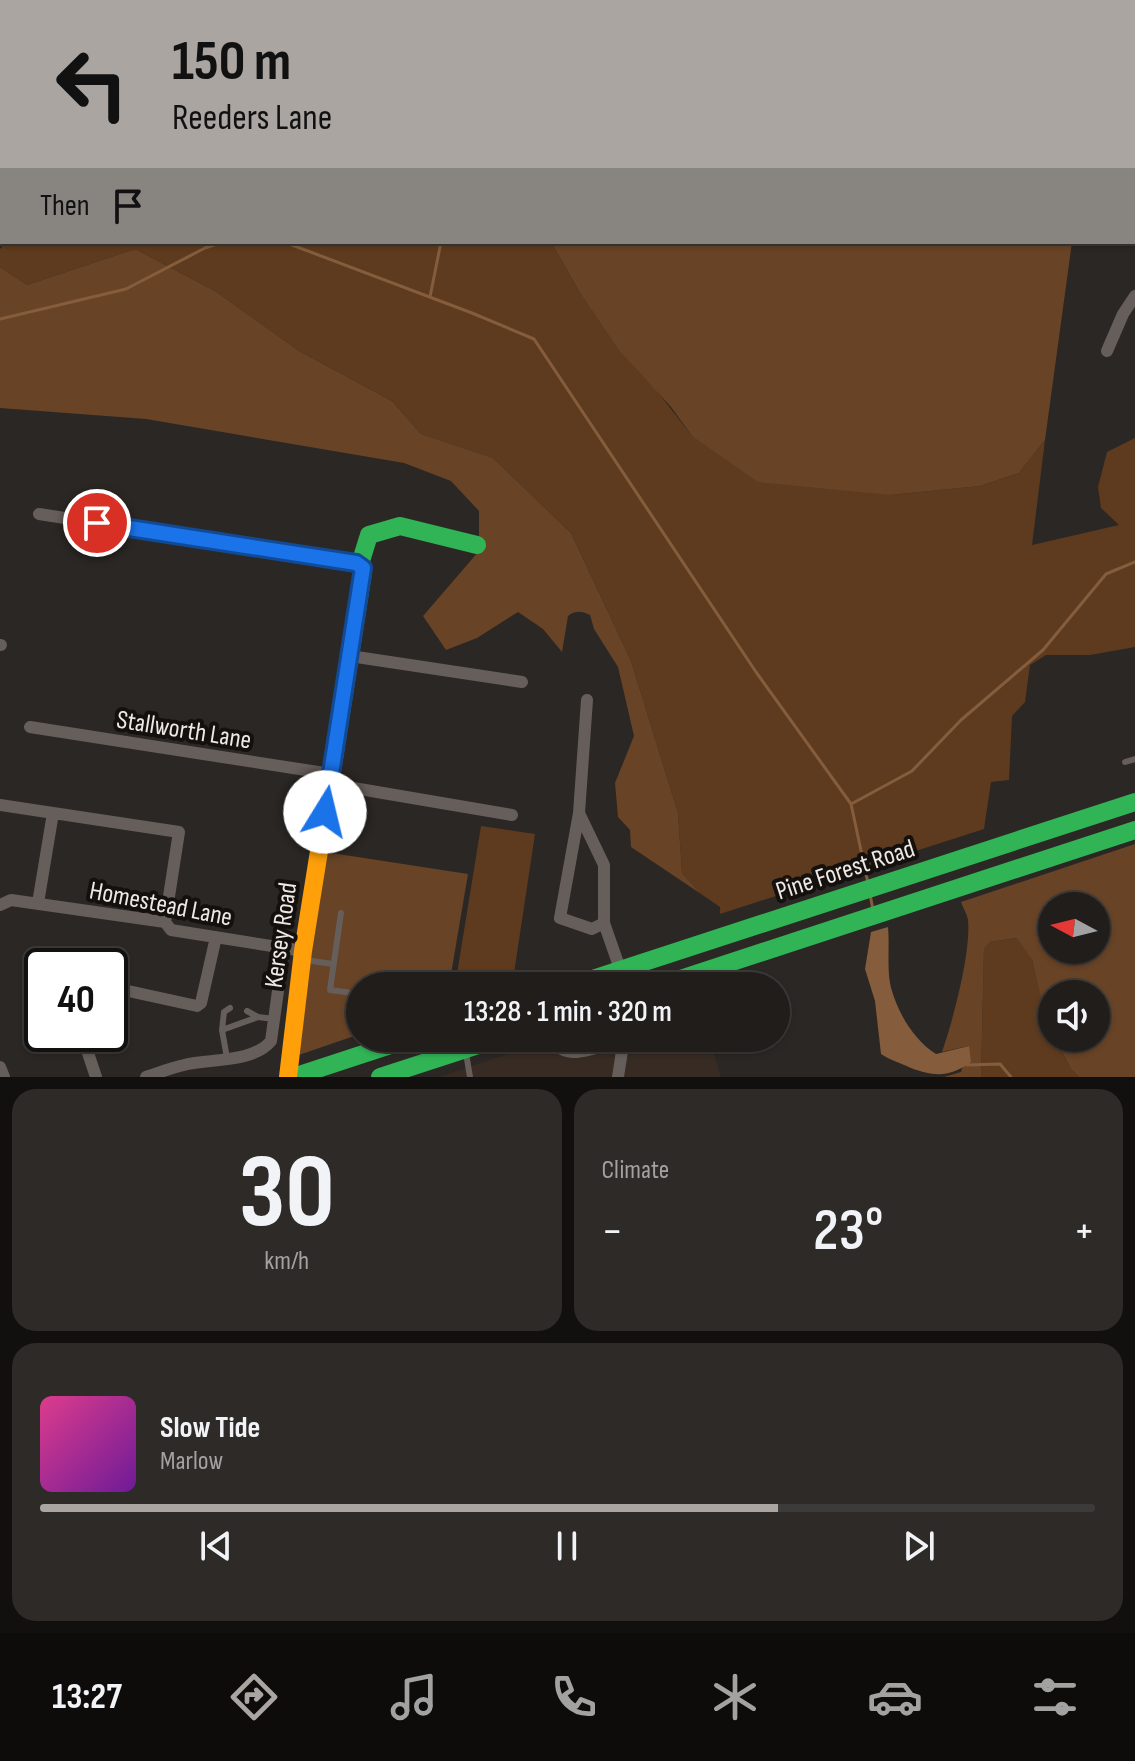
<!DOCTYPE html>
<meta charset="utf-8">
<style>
:root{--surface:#201d1b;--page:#2d2a28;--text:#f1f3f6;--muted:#a2a2a3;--line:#3d3b3a;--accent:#aaa5a1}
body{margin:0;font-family:"Sofia Sans Condensed",sans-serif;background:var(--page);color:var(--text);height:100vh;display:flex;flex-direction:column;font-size:30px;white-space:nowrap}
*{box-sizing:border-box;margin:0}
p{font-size:26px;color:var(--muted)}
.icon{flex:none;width:44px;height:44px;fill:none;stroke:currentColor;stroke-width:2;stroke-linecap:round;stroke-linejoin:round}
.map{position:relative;height:1077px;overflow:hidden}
.side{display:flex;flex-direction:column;gap:12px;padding:12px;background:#12100f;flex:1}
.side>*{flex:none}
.top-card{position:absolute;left:0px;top:0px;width:1136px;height:244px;box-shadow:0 2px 6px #0004,0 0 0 2px var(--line);background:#aaa5a1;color:#111;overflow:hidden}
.needle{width:52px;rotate:277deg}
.fabs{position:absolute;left:1038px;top:892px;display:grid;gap:16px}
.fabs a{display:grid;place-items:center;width:72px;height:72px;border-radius:50%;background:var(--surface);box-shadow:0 2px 6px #0004,0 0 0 2px var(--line);font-size:40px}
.speed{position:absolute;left:24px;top:948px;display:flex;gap:16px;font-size:40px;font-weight:700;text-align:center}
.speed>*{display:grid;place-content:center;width:104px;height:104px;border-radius:50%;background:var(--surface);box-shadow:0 2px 6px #0004,0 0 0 2px var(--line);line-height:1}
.speed .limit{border:4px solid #111;border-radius:12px;background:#fff;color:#111}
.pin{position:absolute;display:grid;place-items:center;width:68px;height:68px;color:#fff;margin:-34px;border:4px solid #fff;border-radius:50%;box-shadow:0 2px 8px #0007}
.me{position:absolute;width:88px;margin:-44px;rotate:9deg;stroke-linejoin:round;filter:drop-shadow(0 0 6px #0008)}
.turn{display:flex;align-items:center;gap:28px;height:168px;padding:0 40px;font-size:36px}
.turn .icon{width:104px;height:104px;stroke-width:2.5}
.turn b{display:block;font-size:56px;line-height:68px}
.then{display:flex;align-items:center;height:76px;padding:0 40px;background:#0003;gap:16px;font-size:30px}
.big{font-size:60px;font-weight:600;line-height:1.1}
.side .widget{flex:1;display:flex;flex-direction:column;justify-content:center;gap:12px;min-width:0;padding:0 28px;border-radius:24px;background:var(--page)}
.side .dial{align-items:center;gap:0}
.dial b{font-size:104px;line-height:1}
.song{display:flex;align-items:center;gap:24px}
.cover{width:96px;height:96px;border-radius:12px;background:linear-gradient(135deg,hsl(330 70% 55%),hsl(280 70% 35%))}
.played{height:8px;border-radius:4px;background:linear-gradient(90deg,var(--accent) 70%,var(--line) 70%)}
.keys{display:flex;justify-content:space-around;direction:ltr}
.heat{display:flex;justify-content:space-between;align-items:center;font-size:44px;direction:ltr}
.side .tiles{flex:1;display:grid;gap:12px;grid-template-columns:1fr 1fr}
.widget:last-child{grid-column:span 2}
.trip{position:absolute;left:346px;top:972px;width:444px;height:80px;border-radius:40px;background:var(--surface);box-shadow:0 2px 6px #0004,0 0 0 2px var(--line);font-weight:600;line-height:80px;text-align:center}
.dock{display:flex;height:128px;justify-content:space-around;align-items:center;background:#0d0c0b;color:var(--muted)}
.dock .icon{width:56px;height:56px}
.dock .active{color:var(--accent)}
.dock b{font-size:36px;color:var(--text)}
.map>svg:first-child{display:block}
.built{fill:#372b23}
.green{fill:#5e3b1e}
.forest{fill:#684326;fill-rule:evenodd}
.water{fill:#855d3d}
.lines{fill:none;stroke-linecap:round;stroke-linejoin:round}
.stream{stroke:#855d3d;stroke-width:3}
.lane{stroke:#665e5a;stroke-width:6}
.street{stroke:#665e5a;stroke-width:12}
.fast{stroke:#30b455;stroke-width:18}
.slow{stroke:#ff9f0a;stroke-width:18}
.route-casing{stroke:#114b97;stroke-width:20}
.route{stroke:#1a73e8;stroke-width:14}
.labels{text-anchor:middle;stroke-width:8;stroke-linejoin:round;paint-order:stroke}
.street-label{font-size:26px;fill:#eee9e5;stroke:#14100e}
</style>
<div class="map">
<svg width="1135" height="1077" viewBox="0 0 1135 1077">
<rect width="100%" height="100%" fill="#2b2724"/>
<path class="built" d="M555,1038H618L612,1077H439Z
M630,1038H709L721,1077H624Z"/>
<path class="green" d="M6,242H551L579,291L692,436L890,495L980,486L1019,473L1045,440L1032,545L1119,525L1101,508L1098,487L1107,452L1135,438V647L1090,655H1046L1030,665L1025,702L1012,716L1009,780L991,782L984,829L720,914V907L701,894L682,873L678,813L631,661L571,533L493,458L421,434L392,401L299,351L215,291L135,249L27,285L0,267V249Z
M481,826L535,834L513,980L499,986H455Z
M1018,938L1032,960L1052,1038H1055L1071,1069L1079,1077H981L984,949L990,942Z"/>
<path class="forest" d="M234,0H444L233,2Z
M551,242H1072L1045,440L1019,473L980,486L890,495L758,482L692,436L671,407L619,350L579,291Z
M135,249L215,291L299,351L392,401L421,434L493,458L571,533L631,661L678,813L682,873L701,894L631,847L630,830L618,817L615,783L634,736L618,667L594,629L590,615C583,611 575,610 568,616L562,652L543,629L518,612L477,638L446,650L423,616L479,551V511L451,481L404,463L146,419L0,408V267L27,285Z
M1135,844V1077H1079L1071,1069L1055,1038H1096V994H1052V1032L1047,1022L1032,960L1017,938L990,942L984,949L981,1077H944L961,1072L968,1046L942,1052C953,1020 971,953 968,920C967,914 963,908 961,902ZM1052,906H1096V950H1052Z
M325,852L468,874L449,986H360V1034L296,1056Z"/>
<path class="water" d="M888,927C890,947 886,972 892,991C899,1015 915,1041 936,1054L969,1046L971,1062C950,1077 935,1077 911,1068C901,1063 892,1061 881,1054L875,1001L865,969L871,932Z"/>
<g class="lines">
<path class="stream" d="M0,2L2,4
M613,2L614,0
M284,242L472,313L534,339L756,672L851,804L868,883
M430,297L441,242
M0,319L126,289L205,248L223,242
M853,803L912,771L961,720L1043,650L1106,574L1135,562
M870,894L873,910
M967,1065L1000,1064L1011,1077"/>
<path class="lane" d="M1125,762L1135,759
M341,913L330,990L360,994
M305,960L333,964
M247,1011L258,1017
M222,1030L224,1012L230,1008
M549,1038C561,1069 598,1049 623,1043
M466,1053L470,1077
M227,1058L222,1030L258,1017L274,1019"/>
<path class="street" d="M855,0L857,2
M450,2V0
M985,2L988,0
M1134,136L1135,135
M1107,351L1123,314L1135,296
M39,514L360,564
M0,645H1
M350,656L522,682
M587,700L579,813L604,865V923L626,986
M30,727L331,774
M330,784L512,815
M0,805L179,832L165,922
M579,813L560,918L592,929L604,923
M38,903L53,813
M0,905L11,900L165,922L171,930L303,951
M110,987L197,1006L201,1003L216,937
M72,1034L86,1047L96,1077
M0,1067L4,1077
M146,1077C160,1072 174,1067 188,1064C213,1059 254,1062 271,1041L284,948
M618,1077L624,1038"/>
<path class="fast" d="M336,745L363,572L360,564L369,535L400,526L477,545
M571,986L1135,802
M659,986L1135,830
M293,1077L412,1038
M380,1077L500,1038"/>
<path class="slow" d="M288,1077L303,951L336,745"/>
</g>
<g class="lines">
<g class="route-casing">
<path id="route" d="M97,523L356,563L363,568L325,812"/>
</g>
<use href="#route" class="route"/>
</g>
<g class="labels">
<g class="street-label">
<text transform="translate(184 729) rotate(9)" y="9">Stallworth Lane</text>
<text transform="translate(845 869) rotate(-18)" y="9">Pine Forest Road</text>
<text transform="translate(161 903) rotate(11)" y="9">Homestead Lane</text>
<text transform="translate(280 935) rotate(-82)" y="9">Kersey Road</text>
</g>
</g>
</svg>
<div class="fabs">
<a><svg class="needle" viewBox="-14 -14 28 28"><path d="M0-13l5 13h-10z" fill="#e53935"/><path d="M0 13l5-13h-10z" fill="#a2a2a3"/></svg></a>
<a><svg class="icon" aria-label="sound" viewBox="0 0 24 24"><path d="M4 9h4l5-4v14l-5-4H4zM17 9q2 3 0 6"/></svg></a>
</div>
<div class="speed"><div class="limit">40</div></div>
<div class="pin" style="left:97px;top:523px;background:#d93025"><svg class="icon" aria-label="arrive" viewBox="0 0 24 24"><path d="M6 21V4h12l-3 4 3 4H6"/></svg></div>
<svg class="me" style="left:325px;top:812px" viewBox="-20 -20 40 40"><circle r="19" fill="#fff"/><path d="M0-13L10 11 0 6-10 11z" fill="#1a73e8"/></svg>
<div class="trip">13:28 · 1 min · 320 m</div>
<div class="top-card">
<div class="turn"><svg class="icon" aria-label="left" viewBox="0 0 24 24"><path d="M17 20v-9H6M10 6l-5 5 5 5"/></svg><div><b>150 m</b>Reeders Lane</div></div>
<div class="then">Then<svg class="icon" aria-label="arrive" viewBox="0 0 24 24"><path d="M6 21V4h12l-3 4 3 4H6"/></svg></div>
</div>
</div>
<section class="side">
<div class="tiles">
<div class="widget dial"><b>30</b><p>km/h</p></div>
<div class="widget"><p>Climate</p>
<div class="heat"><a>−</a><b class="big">23°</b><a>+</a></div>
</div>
<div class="widget">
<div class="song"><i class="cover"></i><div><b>Slow Tide</b><p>Marlow</p></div></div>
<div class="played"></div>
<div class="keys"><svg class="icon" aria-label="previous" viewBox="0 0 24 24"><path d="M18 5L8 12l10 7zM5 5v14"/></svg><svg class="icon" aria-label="pause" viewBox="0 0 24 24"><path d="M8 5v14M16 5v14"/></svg><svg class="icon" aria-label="next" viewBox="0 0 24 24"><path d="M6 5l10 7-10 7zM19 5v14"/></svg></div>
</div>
</div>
</section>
<nav class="dock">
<b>13:27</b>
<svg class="icon active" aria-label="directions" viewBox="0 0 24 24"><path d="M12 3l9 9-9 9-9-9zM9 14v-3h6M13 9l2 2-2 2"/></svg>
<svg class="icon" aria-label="music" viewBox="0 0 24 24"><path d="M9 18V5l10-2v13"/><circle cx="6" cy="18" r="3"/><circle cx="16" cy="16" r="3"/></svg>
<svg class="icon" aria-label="phone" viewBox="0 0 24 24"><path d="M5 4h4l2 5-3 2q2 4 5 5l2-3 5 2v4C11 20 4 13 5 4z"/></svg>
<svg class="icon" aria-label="climate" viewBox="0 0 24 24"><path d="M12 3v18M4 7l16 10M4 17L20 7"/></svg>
<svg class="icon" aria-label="car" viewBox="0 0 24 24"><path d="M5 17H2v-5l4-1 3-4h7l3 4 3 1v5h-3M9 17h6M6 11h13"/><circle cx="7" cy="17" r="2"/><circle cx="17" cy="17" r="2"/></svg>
<svg class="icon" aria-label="filters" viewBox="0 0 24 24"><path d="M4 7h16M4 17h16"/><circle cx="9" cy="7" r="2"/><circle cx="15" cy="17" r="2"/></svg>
</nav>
